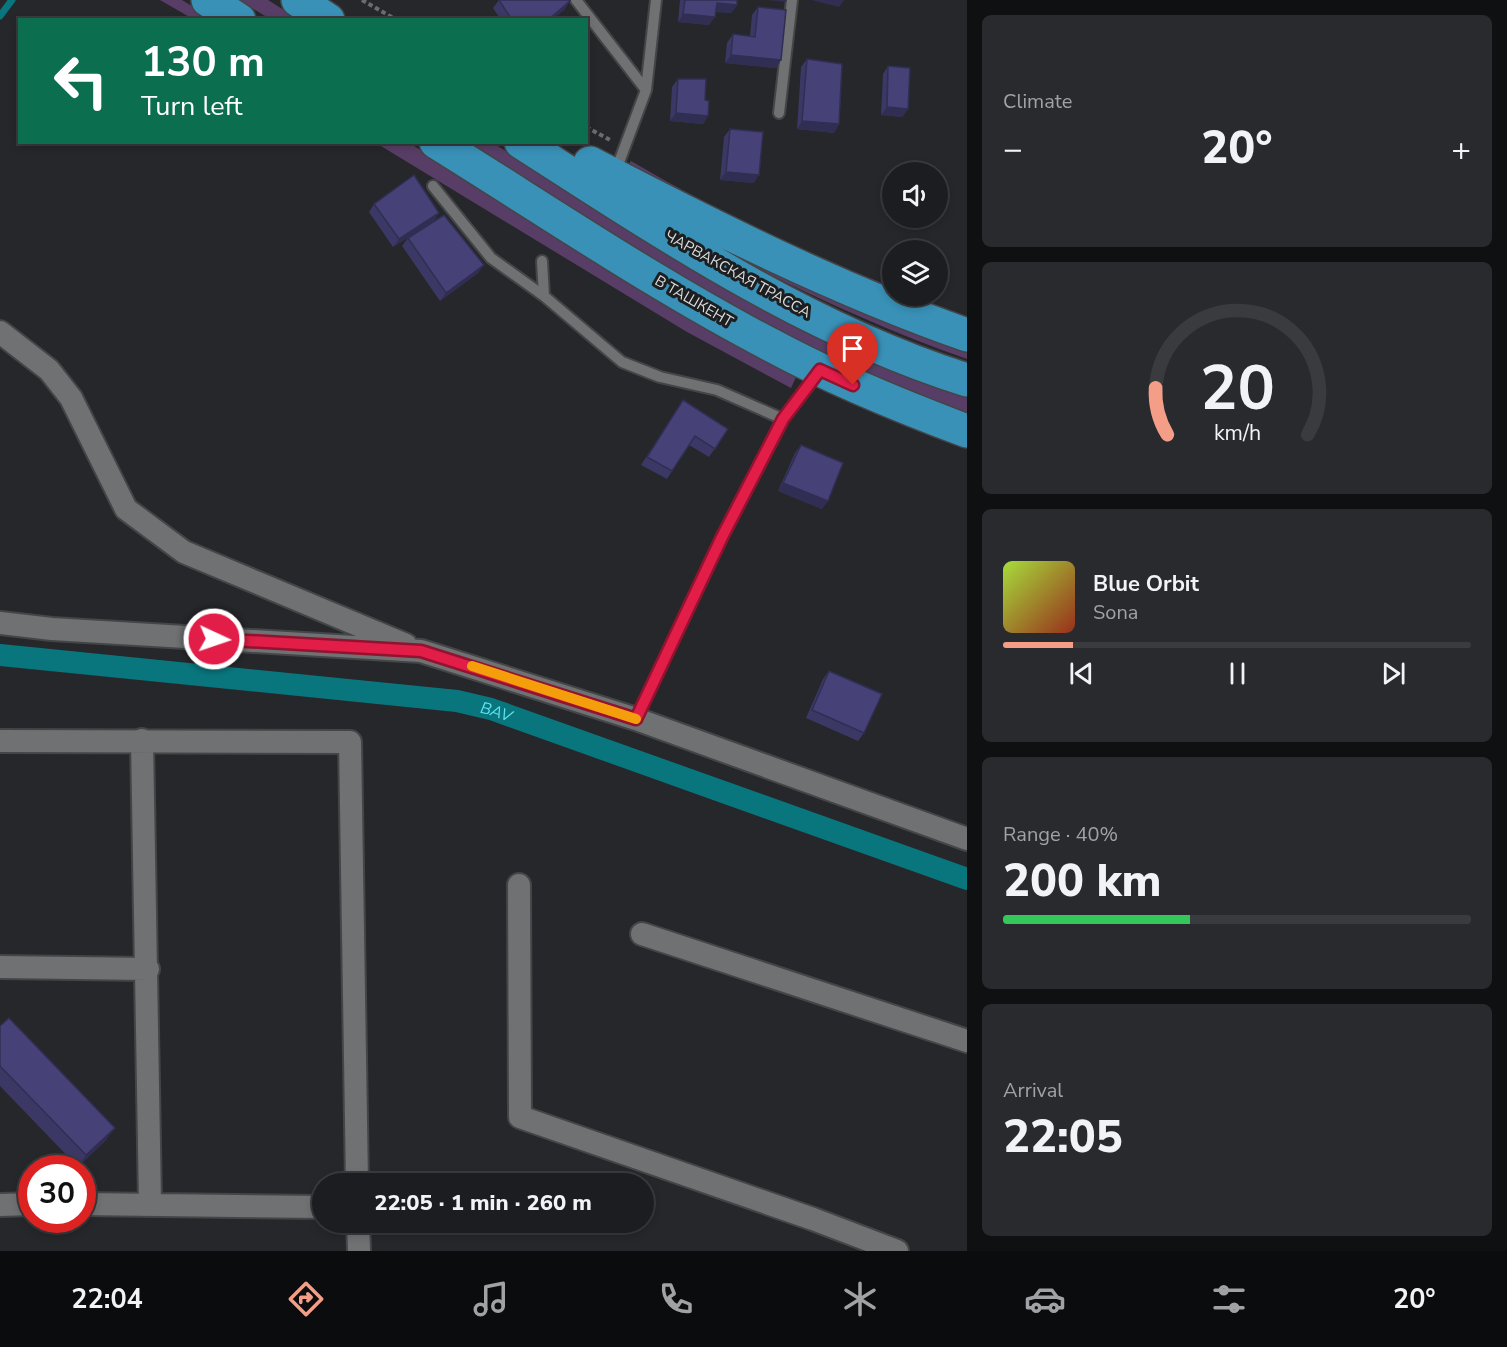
<!DOCTYPE html>
<meta charset="utf-8">
<style>
:root{--surface:#1c1d20;--page:#292a2d;--text:#f1f3f6;--muted:#a0a2a5;--line:#3a3b3e;--accent:#f49e87}
body{margin:0;font-family:"Nunito Sans",sans-serif;background:var(--page);color:var(--text);height:100vh;display:flex;flex-direction:column;font-size:22px;white-space:nowrap}
*{box-sizing:border-box;margin:0}
p{font-size:20px;color:var(--muted)}
.icon{flex:none;width:33px;height:33px;fill:none;stroke:currentColor;stroke-width:2;stroke-linecap:round;stroke-linejoin:round}
.map{position:relative;flex:1;overflow:hidden}
.drawer{display:flex;flex-direction:column;gap:15px;padding:15px;background:#0f1012;width:540px}
.drawer>*{flex:none}
.top-card{position:absolute;left:18px;top:18px;width:570px;height:126px;border-radius:0px;box-shadow:0 3px 9px #0003,0 0 0 2px var(--line);background:#0b6e4f;color:#fff;overflow:hidden}
.tools{position:absolute;left:882px;top:162px;display:grid;gap:12px}
.tools a{display:grid;place-items:center;width:66px;height:66px;border-radius:50%;background:var(--surface);box-shadow:0 3px 9px #0003,0 0 0 2px var(--line);font-size:30px}
.speed{position:absolute;left:18px;top:1155px;display:flex;gap:12px;font-size:30px;font-weight:700;text-align:center}
.speed>*{display:grid;place-content:center;width:78px;height:78px;border-radius:50%;background:var(--surface);box-shadow:0 3px 9px #0003,0 0 0 2px var(--line);line-height:1}
.speed .limit{border:9px solid #d22;background:#fff;color:#111}
.pin{position:absolute;display:grid;place-items:center;width:51px;height:51px;color:#fff;margin:-62px -26px;border-radius:50% 50% 50% 0;rotate:-45deg;box-shadow:0 0 6px #0007}
.pin .icon{rotate:45deg}
.me{position:absolute;width:66px;margin:-33px;rotate:93deg;stroke-linejoin:round;filter:drop-shadow(0 0 4px #0008)}
.turn{display:flex;align-items:center;gap:21px;height:126px;padding:0 24px;font-size:27px}
.turn .icon{width:78px;height:78px;stroke-width:2.5}
.turn b{display:block;font-size:42px;line-height:51px}
.big{font-size:45px;font-weight:800;line-height:1.1}
.drawer .widget{flex:1;display:flex;flex-direction:column;justify-content:center;gap:9px;min-width:0;padding:0 21px;border-radius:9px;background:var(--page)}
.drawer .dial{align-items:center;gap:0}
.dial svg{height:156px;overflow:visible;fill:none;stroke:var(--line);stroke-width:7;stroke-linecap:round;text-anchor:middle}
.dial text{fill:var(--text);stroke:none}
.song{display:flex;align-items:center;gap:18px}
.cover{width:72px;height:72px;border-radius:9px;background:linear-gradient(135deg,hsl(80 70% 55%),hsl(10 70% 35%))}
.played{height:6px;border-radius:3px;background:linear-gradient(90deg,var(--accent) 15%,var(--line) 15%)}
.keys{display:flex;justify-content:space-around;direction:ltr}
.heat{display:flex;justify-content:space-between;align-items:center;font-size:33px;direction:ltr}
.charge{height:9px;border-radius:4px;background:linear-gradient(90deg,#34c759 40%,var(--line) 0)}
.trip{position:absolute;left:312px;top:1173px;width:342px;height:60px;border-radius:30px;background:var(--surface);box-shadow:0 3px 9px #0003,0 0 0 2px var(--line);font-weight:800;line-height:60px;text-align:center}
.tabs{display:flex;height:96px;justify-content:space-around;align-items:center;background:#0b0c0d;color:var(--muted)}
.tabs .icon{width:42px;height:42px}
.tabs .on{color:var(--accent)}
.tabs b{font-size:27px;color:var(--text)}
main{display:flex;flex:1;min-height:0}
.map>svg:first-child{display:block}
.green{fill:#583e66}
.lines{fill:none;stroke-linecap:round;stroke-linejoin:round}
.stream{stroke:#09767e;stroke-width:7}
.canal{stroke:#09767e;stroke-width:22}
.lane-casing{stroke:#444547;stroke-width:14}
.street-casing{stroke:#444547;stroke-width:26}
.highway-casing{stroke:#444547;stroke-width:36}
.path{stroke:#6b6c6e;stroke-width:4;stroke-dasharray:4.5 3;stroke-linecap:butt}
.lane{stroke:#6f7173;stroke-width:10}
.street{stroke:#6f7173;stroke-width:22}
.highway{stroke:#3991b8;stroke-width:33}
.wall{fill:#3c3865}
.shaded-wall{fill:#312e53}
.building{fill:#464176;stroke:#312e53;stroke-width:1.5}
.route-casing{stroke:#92132f;stroke-width:15}
.route{stroke:#e11d48;stroke-width:10}
.slow{stroke:#f59e0b;stroke-width:10}
.labels{text-anchor:middle;stroke-width:6;stroke-linejoin:round;paint-order:stroke}
.street-label{font-size:15px;fill:#dbdcdd;stroke:#1c1e20}
.water-label{font-size:16px;font-style:italic;fill:#5de2ef;stroke:#1c1e20}
</style>
<main>
<div class="map">
<svg width="967" height="1251" viewBox="0 0 967 1251">
<rect width="100%" height="100%" fill="#26272a"/>
<path class="green" d="M160,0H182L213,19H193Z
M239,0H268L298,19H270Z
M376,143H409L797,375L791,388L687,332Z
M464,143H493L587,202L967,395V415L849,368L721,303Z
M631,161C714,210 802,252 892,287V292L844,273L628,165Z
M763,266L967,349V359C896,334 828,304 761,270Z"/>
<g class="lines">
<path class="stream" d="M0,16L12,0"/>
<path class="canal" id="s1" d="M0,655L457,701L491,709L967,879"/>
<g class="lane-casing">
<path id="lane" d="M576,0L646,90
M779,113L792,0
M615,173L646,90L656,0
M433,186L491,258L544,296L622,362L660,377L717,390L783,419
M542,261L544,296
M636,719L722,537L783,419L819,372"/>
</g>
<g class="street-casing">
<path id="street" d="M0,332L49,370L71,398L126,509L184,552L406,645
M0,623L52,629L421,651L636,719L967,839
M142,740L150,1203
M0,741L350,742L357,1184
M519,885L520,1117L813,1219L897,1251
M642,934L967,1041
M0,967L148,969
M82,1204L322,1207
M0,1205L32,1204
M358,1222L359,1251"/>
</g>
<g class="highway-casing">
<path id="highway" d="M208,0L239,20
M298,0L328,20
M436,142C547,211 656,285 771,345C834,379 900,406 967,431
M521,142C663,233 805,329 967,380
M590,163C713,227 836,289 967,335"/>
</g>
<path class="path" d="M362,0L397,20
M586,127L612,141"/>
<use href="#lane" class="lane"/>
<use href="#street" class="street"/>
<use href="#highway" class="highway"/>
</g>
<path class="wall" d="M499,0L565,9L552,20H501L493,8Z
M680,0H737V5L731,13L716,12L709,25L678,22Z
M758,7L781,60L776,68L725,63L727,43L733,34L750,36L752,15Z
M807,59L839,124L834,133L797,129L801,67Z
M888,66L908,109L902,117L881,115L883,74Z
M678,79L705,100L708,116L703,124L670,121L672,87Z
M730,129L754,183L720,180L724,137Z
M374,204L434,221L393,247L369,212Z
M408,238L478,273L440,301L402,246Z
M678,408L728,429L709,457L689,445L667,479L641,465Z
M801,445L822,509L778,491L795,453Z
M829,671L864,733L858,741L806,718L823,679Z
M0,1026L106,1140L78,1167L0,1086Z"/>
<path class="shaded-wall" d="M768,0H787L785,2Z
M811,0H844L839,7Z
M570,1L565,9L552,20H548Z
M717,3L737,5L731,13L711,11Z
M683,14L715,17L709,25L678,22Z
M731,55L781,60L776,68L725,63Z
M887,107L908,109L902,117L881,115Z
M676,113L708,116L703,124L670,121Z
M802,121L839,124L834,133L797,129Z
M726,172L759,175L754,183L720,180Z
M439,213L434,221L393,247L399,239Z
M484,265L478,273L440,301L446,293Z
M783,483L828,501L822,509L778,491Z
M115,1128L106,1140L78,1167L86,1155Z"/>
<path class="building" d="M499,0H569L570,1L548,20H512Z
M685,0H737V5L717,3L715,17L683,14Z
M758,7L786,10L781,60L731,55L733,34L755,37Z
M807,59L842,64L839,124L802,121Z
M888,66L910,68L908,109L887,107Z
M678,79H706L705,100L709,101L708,116L676,113Z
M730,129L763,132L759,175L726,172Z
M414,175L439,213L399,239L374,204Z
M444,215L484,265L446,293L408,238Z
M683,400L728,429L715,449L695,436L672,471L647,457Z
M801,445L843,463L828,501L783,483Z
M829,671L882,694L864,733L812,710Z
M9,1018L115,1128L86,1155L0,1066V1026Z"/>
<g class="lines">
<g class="route-casing">
<path id="route" d="M214,639L421,651L636,719L722,537L783,419L820,370L853,385"/>
</g>
<use href="#route" class="route"/>
<path class="slow" d="M472,666L636,719"/>
</g>
<g class="labels">
<g class="street-label">
<text transform="translate(738 274) rotate(29)" y="5">ЧАРВАКСКАЯ ТРАССА</text>
<text transform="translate(694 301) rotate(30)" y="5">В ТАШКЕНТ</text>
</g>
<g class="water-label">
<text dy="6" stroke="none"><textPath href="#s1" startOffset="500">BAV</textPath></text>
</g>
</g>
</svg>
<div class="tools">
<a><svg class="icon" aria-label="sound" viewBox="0 0 24 24"><path d="M4 9h4l5-4v14l-5-4H4zM17 9q2 3 0 6"/></svg></a>
<a><svg class="icon" aria-label="layers" viewBox="0 0 24 24"><path d="M12 4l9 5-9 5-9-5zM3 14l9 5 9-5"/></svg></a>
</div>
<div class="speed"><div class="limit">30</div></div>
<div class="pin" style="left:853px;top:385px;background:#d93025"><svg class="icon" aria-label="arrive" viewBox="0 0 24 24"><path d="M6 21V4h12l-3 4 3 4H6"/></svg></div>
<svg class="me" style="left:214px;top:639px" viewBox="-20 -20 40 40"><circle r="17" fill="#e11d48" stroke="#fff" stroke-width="3"/><path d="M0-11L8 9 0 5-8 9z" fill="#fff"/></svg>
<div class="trip">22:05 · 1 min · 260 m</div>
<div class="top-card">
<div class="turn"><svg class="icon" aria-label="left" viewBox="0 0 24 24"><path d="M17 20v-9H6M10 6l-5 5 5 5"/></svg><div><b>130 m</b>Turn left</div></div>
</div>
</div>
<section class="drawer">
<div class="widget"><p>Climate</p>
<div class="heat"><a>−</a><b class="big">20°</b><a>+</a></div>
</div>
<div class="widget dial"><svg viewBox="0 0 100 80">
<path d="M14 69A42 42 0 1 1 86 69"/>
<path d="M14 69A42 42 0 0 1 8 45" stroke="#f49e87"/>
<text x="50" y="56" font-size="32" font-weight="700">20</text>
<text x="50" y="72" font-size="11">km/h</text>
</svg></div>
<div class="widget">
<div class="song"><i class="cover"></i><div><b>Blue Orbit</b><p>Sona</p></div></div>
<div class="played"></div>
<div class="keys"><svg class="icon" aria-label="previous" viewBox="0 0 24 24"><path d="M18 5L8 12l10 7zM5 5v14"/></svg><svg class="icon" aria-label="pause" viewBox="0 0 24 24"><path d="M8 5v14M16 5v14"/></svg><svg class="icon" aria-label="next" viewBox="0 0 24 24"><path d="M6 5l10 7-10 7zM19 5v14"/></svg></div>
</div>
<div class="widget"><p>Range · 40%</p><b class="big">200 km</b><div class="charge"></div></div>
<div class="widget"><p>Arrival</p><b class="big">22:05</b></div>
</section>
</main>
<nav class="tabs">
<b>22:04</b>
<svg class="icon on" aria-label="directions" viewBox="0 0 24 24"><path d="M12 3l9 9-9 9-9-9zM9 14v-3h6M13 9l2 2-2 2"/></svg>
<svg class="icon" aria-label="music" viewBox="0 0 24 24"><path d="M9 18V5l10-2v13"/><circle cx="6" cy="18" r="3"/><circle cx="16" cy="16" r="3"/></svg>
<svg class="icon" aria-label="phone" viewBox="0 0 24 24"><path d="M5 4h4l2 5-3 2q2 4 5 5l2-3 5 2v4C11 20 4 13 5 4z"/></svg>
<svg class="icon" aria-label="climate" viewBox="0 0 24 24"><path d="M12 3v18M4 7l16 10M4 17L20 7"/></svg>
<svg class="icon" aria-label="car" viewBox="0 0 24 24"><path d="M5 17H2v-5l4-1 3-4h7l3 4 3 1v5h-3M9 17h6M6 11h13"/><circle cx="7" cy="17" r="2"/><circle cx="17" cy="17" r="2"/></svg>
<svg class="icon" aria-label="filters" viewBox="0 0 24 24"><path d="M4 7h16M4 17h16"/><circle cx="9" cy="7" r="2"/><circle cx="15" cy="17" r="2"/></svg>
<b>20°</b>
</nav>
